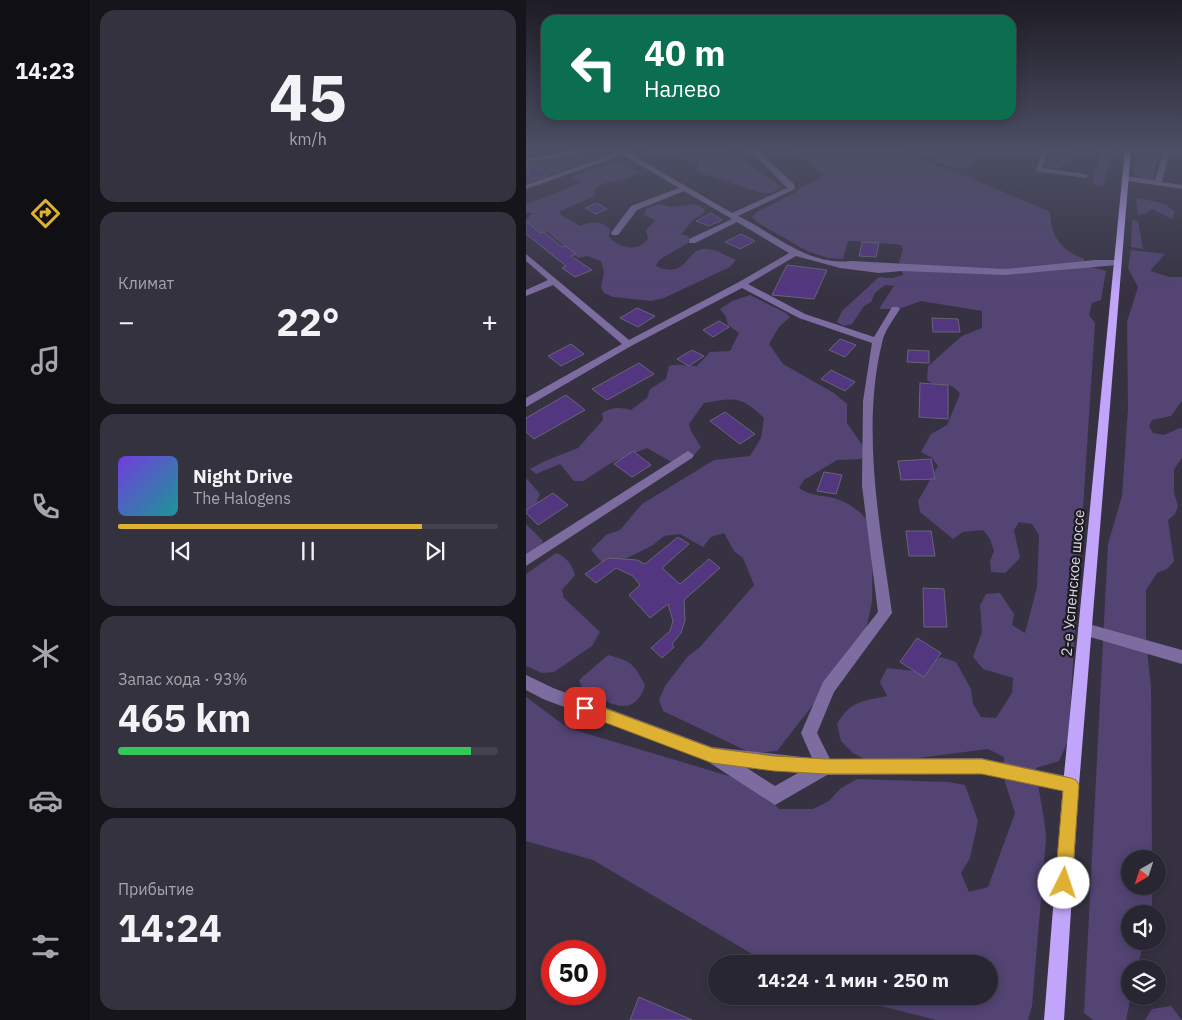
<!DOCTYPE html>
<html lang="ru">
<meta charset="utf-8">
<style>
:root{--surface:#282632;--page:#34323e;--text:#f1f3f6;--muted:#a5a5ac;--line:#44434d;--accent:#deb133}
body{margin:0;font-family:"IBM Plex Sans",sans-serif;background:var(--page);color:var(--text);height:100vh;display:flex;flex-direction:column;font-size:19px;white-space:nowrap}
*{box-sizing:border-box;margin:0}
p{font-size:16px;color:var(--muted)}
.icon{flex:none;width:28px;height:28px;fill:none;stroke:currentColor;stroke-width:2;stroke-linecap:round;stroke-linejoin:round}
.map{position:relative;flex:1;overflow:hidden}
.side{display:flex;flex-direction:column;gap:10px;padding:10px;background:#16151c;width:436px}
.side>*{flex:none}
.guide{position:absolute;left:15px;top:15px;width:475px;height:105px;border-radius:15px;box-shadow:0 2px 12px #0003,0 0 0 1px var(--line);background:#0b6e4f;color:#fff;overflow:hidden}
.needle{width:32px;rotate:219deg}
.fabs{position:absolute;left:595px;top:850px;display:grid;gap:10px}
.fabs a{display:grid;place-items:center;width:45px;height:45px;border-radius:50%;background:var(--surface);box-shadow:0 2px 12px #0003,0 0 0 1px var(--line);font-size:25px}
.speed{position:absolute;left:15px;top:940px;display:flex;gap:10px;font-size:25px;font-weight:700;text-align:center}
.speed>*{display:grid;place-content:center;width:65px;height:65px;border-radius:50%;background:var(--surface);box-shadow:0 2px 12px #0003,0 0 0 1px var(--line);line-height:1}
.speed .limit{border:8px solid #d22;background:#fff;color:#111}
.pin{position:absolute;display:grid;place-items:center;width:42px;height:42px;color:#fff;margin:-21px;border-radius:10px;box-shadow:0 2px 8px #0006}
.me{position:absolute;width:55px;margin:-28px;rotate:4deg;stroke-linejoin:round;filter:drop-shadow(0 0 4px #0008)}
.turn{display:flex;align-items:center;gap:18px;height:105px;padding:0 20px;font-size:22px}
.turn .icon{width:65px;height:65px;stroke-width:2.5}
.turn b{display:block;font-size:35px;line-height:42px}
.big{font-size:38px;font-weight:700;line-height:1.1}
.side .card{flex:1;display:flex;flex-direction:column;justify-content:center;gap:8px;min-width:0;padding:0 18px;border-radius:15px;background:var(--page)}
.side .dial{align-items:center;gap:0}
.dial b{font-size:65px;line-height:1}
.song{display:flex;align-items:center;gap:15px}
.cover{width:60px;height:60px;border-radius:8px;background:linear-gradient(135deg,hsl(260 70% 55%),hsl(180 70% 35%))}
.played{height:5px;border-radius:2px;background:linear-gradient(90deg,var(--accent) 80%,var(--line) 80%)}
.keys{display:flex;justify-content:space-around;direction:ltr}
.heat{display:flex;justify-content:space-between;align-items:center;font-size:28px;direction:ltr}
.charge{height:8px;border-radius:4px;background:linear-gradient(90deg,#34c759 93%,var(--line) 0)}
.trip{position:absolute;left:182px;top:955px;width:290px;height:50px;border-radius:25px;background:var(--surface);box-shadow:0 2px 12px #0003,0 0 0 1px var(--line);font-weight:700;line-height:50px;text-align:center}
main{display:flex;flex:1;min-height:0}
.tabs{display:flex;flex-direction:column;width:90px;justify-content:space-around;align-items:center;background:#100f14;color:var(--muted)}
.tabs .icon{width:35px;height:35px}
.tabs .active{color:var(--accent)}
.tabs b{font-size:22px;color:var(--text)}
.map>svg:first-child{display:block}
.green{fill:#534473}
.building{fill:#523680;stroke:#696476}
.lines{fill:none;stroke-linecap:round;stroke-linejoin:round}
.minor{fill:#7c6ca0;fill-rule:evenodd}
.major{fill:#c0a5fa;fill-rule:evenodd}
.route{fill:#deb133;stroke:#907321}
.labels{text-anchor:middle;stroke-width:4.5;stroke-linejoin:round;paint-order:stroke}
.street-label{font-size:15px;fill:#dbd8e2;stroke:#1d1b22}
</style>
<main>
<nav class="tabs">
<b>14:23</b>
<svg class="icon active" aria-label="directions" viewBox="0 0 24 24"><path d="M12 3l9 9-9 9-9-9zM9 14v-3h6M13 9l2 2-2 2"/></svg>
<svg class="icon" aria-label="music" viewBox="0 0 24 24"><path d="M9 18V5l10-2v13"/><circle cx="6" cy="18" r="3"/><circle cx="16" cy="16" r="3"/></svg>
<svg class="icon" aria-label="phone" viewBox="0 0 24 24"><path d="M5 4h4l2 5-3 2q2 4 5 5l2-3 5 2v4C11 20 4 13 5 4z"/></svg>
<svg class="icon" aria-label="climate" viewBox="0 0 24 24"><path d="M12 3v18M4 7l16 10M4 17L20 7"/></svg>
<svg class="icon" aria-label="car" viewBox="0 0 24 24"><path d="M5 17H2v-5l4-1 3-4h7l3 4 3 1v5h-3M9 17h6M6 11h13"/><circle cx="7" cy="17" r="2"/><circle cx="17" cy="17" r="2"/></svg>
<svg class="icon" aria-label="filters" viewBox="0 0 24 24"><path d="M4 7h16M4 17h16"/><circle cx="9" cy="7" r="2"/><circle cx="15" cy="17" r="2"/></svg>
</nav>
<section class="side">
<div class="card dial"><b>45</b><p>km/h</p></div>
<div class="card"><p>Климат</p>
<div class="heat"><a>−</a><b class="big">22°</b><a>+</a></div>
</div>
<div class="card">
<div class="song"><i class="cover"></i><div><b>Night Drive</b><p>The Halogens</p></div></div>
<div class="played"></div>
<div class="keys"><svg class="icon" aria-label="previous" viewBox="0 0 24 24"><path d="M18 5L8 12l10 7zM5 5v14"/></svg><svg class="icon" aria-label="pause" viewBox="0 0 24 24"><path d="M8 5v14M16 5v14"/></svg><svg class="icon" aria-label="next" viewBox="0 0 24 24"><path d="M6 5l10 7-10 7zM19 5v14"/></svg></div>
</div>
<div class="card"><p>Запас хода · 93%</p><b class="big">465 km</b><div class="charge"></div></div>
<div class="card"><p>Прибытие</p><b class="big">14:24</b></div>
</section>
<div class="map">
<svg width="656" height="1020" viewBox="0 0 656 1020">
<rect width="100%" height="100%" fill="#363242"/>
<path class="green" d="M87,149L91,152L0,184V161Z
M126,149H201L254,186C249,194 241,194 232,192L178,174L172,171V163C156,155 140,161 124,156L122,150Z
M267,149H371L378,154L443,177L524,212C525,237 535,250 558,259V265L580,271L575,300L566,303L563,315L569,323L542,741L533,761L510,768C512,792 519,814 520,839L506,1006L502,1020H410L316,996H464V964H243L67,860L0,841V697L42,728L230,784L253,809H287L303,801L315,788L331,779L422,782L439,785L452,821L444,858L435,873L443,892L462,887L489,813L477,776L478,757L462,749L377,760L344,762L327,753L315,741L311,724C324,701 337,701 361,696L354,682L361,668L390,671L415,657L430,662L445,689L447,704L455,717L470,718L486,693L487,678L457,669L447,657L456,632L454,605L460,594L474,593L488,614L486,625L499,633L511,587L513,535L506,524L493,522L488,530L494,558L479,573L465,572L464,561L468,551L464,539L457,530L437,532L427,539L394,512L392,501L412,466L405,457L395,452L405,434L421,425L434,394C427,384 420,384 409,385L401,380L402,366L436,336L456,328V311L395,301L373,309H353L368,286L359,285L349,293L345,302L338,306L326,324L318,326L311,322L316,311L353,277L366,278L377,275L373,262L377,250L375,245L328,241H322L317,259L302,258L281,251L231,222L226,217L231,212L270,192C277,183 289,183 298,176Z
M575,149H586L577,187L566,184Z
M611,149H633L627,180L607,175Z
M83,163L96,164L112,172C100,185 79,177 68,190L69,196L34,211L35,215L54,226C67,222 73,220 84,229L83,237C93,248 113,253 122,238L120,231L129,220L118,215L120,209L132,204L146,207L169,204L179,209L178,213L168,219L155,234L163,237L162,243L133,260L130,266C162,281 160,246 181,249C190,249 202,257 210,260L204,267L138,298L125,301L87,297L78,293L75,287L78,272L75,261L61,256L52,258L21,232L10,233L0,228V220L6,213H0V204L55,183L48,178V175Z
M612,198L639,204L649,212L646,219L626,209L618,214L612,215L610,199Z
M606,220L612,221L617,249L605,247Z
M605,250L639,254L624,271L644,277H656V401L645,416L626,420L623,426L627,433L638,435L654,428L656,429V458L648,469V493L652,506L649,514L642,520L648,561L641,569L631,573L620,590V642L625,687L626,859H604V886H626V903L624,914H604V941H618L611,969H604L605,996L600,1020H567L558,1013L582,544L596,496L602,408L601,322L612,287L602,268Z
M224,295L260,313L264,317L253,327L243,344L257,364L308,393L321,404V423L341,452L335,459L311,460L278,480L273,488C285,496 295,495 308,498C325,503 335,513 347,525L346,602L338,639L251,751L225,753L137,711L133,700L139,686L162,656L174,647L228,585L217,558L208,551L198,533L185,537L177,547L154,534L138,536L127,545L81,568L65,550L80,535L94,530L116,504L188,460L224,456L235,438L238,418C214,395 209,398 178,403L163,424L165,431L175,447L168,455L149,464L121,448L85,463L57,481H48L34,464L10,474L4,469L19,461L52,448L77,420L76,413C86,407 94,407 105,410L121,398L124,389L140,379L143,366C153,363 161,366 171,366L184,352L204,351L213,333L202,325L200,317L194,309L206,301Z
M0,478L14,494L9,506L0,513Z
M0,524L17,541L11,556L0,562Z
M30,553C41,557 46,565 49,575L36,590L38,598L74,632L66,646L28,672L16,673L0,666V574Z
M82,655C107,662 107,663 119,685C108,722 80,701 57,690L53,680Z
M645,1006L656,1020H619L626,1009Z"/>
<path class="building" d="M530,149L545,152L534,168L521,166Z
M418,154L425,155L448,160L438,168L409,161Z
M6,167L21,175L10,179L2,174Z
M71,203L81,209L69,214L59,208Z
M185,213L196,220L183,226L170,221Z
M0,221L14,233L18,232L36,247L40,246L50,254L45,256L66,270L49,277L36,268L40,266L0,234Z
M215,234L229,241L214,249L199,242Z
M336,242L353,243L350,257L333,256Z
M261,265L301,270L288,299L246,295Z
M111,308L129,316L112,327L94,318Z
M406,318L432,319L434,332H407Z
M193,321L203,327L187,337L177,330Z
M314,339L330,345L319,357L303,350Z
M45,344L58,354L35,366L22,356Z
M166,350L178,356L163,366L151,359Z
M382,350L403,351V363L381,362Z
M113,363L128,374L81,400L66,389Z
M305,370L329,382L319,391L295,379Z
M394,383L422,385V419L393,417Z
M40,395L59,410L8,439L0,432V418Z
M199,412L229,434L214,444L184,421Z
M107,451L125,465L106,477L88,464Z
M405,459L409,479L375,480L372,461Z
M298,472L316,475L310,494L291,491Z
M27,493L42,505L12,525L0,513V510Z
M380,531H405L409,556H383Z
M152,537L163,544L136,568L154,584L183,559L194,568L158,600L159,620L155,633L146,644L148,647L136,658L125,648L144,631L147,621L142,604L124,618L103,595L114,585L107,576L90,568L70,583L59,574L82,558L111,560L119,564Z
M397,588L418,589L421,627H398Z
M391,638L415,653L398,677L374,662Z
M113,997L166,1020H104Z"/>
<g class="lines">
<path class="minor" d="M66,149H83L0,162V158Z
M88,149L104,150L103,153L206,213L261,188L223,149H230L268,184L269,189L212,216C248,233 281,266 325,261L479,269L569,260H594V264L591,265L479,275L376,271L353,273L314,268L270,256L222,284L279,314L348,337L366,307H372L374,309C368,319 358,331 356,343C335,429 354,527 366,613L308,692L291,733L304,759L455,758L545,777L551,779L553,785L551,791L545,793L455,774L301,775L249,805L181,761L17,699L0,690V675L27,688L186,747L286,758L275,733L297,682L352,612L336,486L337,401L346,343L273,318L216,288L105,346L0,407V398L96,344L27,285L0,296V290L22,280L0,261V254L103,340L213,282L263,253L211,222L169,243H163V239L206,219L158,191L111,210L92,235H86L85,233L105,206L153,188L97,155L0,189V185L92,152ZM221,768L272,773L249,786Z
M517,149H523L516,168L559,174L563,176L559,178L510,171Z
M638,149H656V153L644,150L636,182L656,185V189L596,180V176H599L629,180Z
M162,451L168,455L166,458L0,566V554Z
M559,623L656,650V664L554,634L552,629L554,624Z"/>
<path class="major" d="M599,149H605L553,785L538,1020H518L537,785Z"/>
</g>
<linearGradient id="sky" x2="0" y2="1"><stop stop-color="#1e1c24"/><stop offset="0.51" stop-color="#4c4f65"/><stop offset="1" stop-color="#4c4f65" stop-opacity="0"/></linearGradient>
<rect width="656" height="292" fill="url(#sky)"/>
<path class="route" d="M59,701L186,748L248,756L300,759H456L545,778L550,780L553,785L546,883L544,889L538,892L532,889L529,883L537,791L456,774H300L248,771L186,763L54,713L51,708L54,703Z"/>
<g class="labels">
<g class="street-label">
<text transform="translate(547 583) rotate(-85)" y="5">2-е Успенское шоссе</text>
</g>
</g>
</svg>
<div class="fabs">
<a><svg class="needle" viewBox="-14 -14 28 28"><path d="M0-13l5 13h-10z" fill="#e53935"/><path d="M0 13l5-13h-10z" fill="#a5a5ac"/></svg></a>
<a><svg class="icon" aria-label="sound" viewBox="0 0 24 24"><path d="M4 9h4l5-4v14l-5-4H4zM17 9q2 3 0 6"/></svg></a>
<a><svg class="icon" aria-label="layers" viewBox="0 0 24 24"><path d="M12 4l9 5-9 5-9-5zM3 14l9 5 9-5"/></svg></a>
</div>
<div class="speed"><div class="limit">50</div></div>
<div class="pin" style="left:59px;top:708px;background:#d93025"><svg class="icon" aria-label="arrive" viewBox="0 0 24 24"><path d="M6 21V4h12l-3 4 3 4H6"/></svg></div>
<svg class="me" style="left:538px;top:883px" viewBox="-20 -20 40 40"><circle r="19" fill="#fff"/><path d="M0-13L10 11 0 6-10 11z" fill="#deb133"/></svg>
<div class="trip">14:24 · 1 мин · 250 m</div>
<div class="guide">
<div class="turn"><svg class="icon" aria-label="left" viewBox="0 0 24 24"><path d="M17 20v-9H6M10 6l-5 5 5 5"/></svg><div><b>40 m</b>Налево</div></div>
</div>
</div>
</main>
